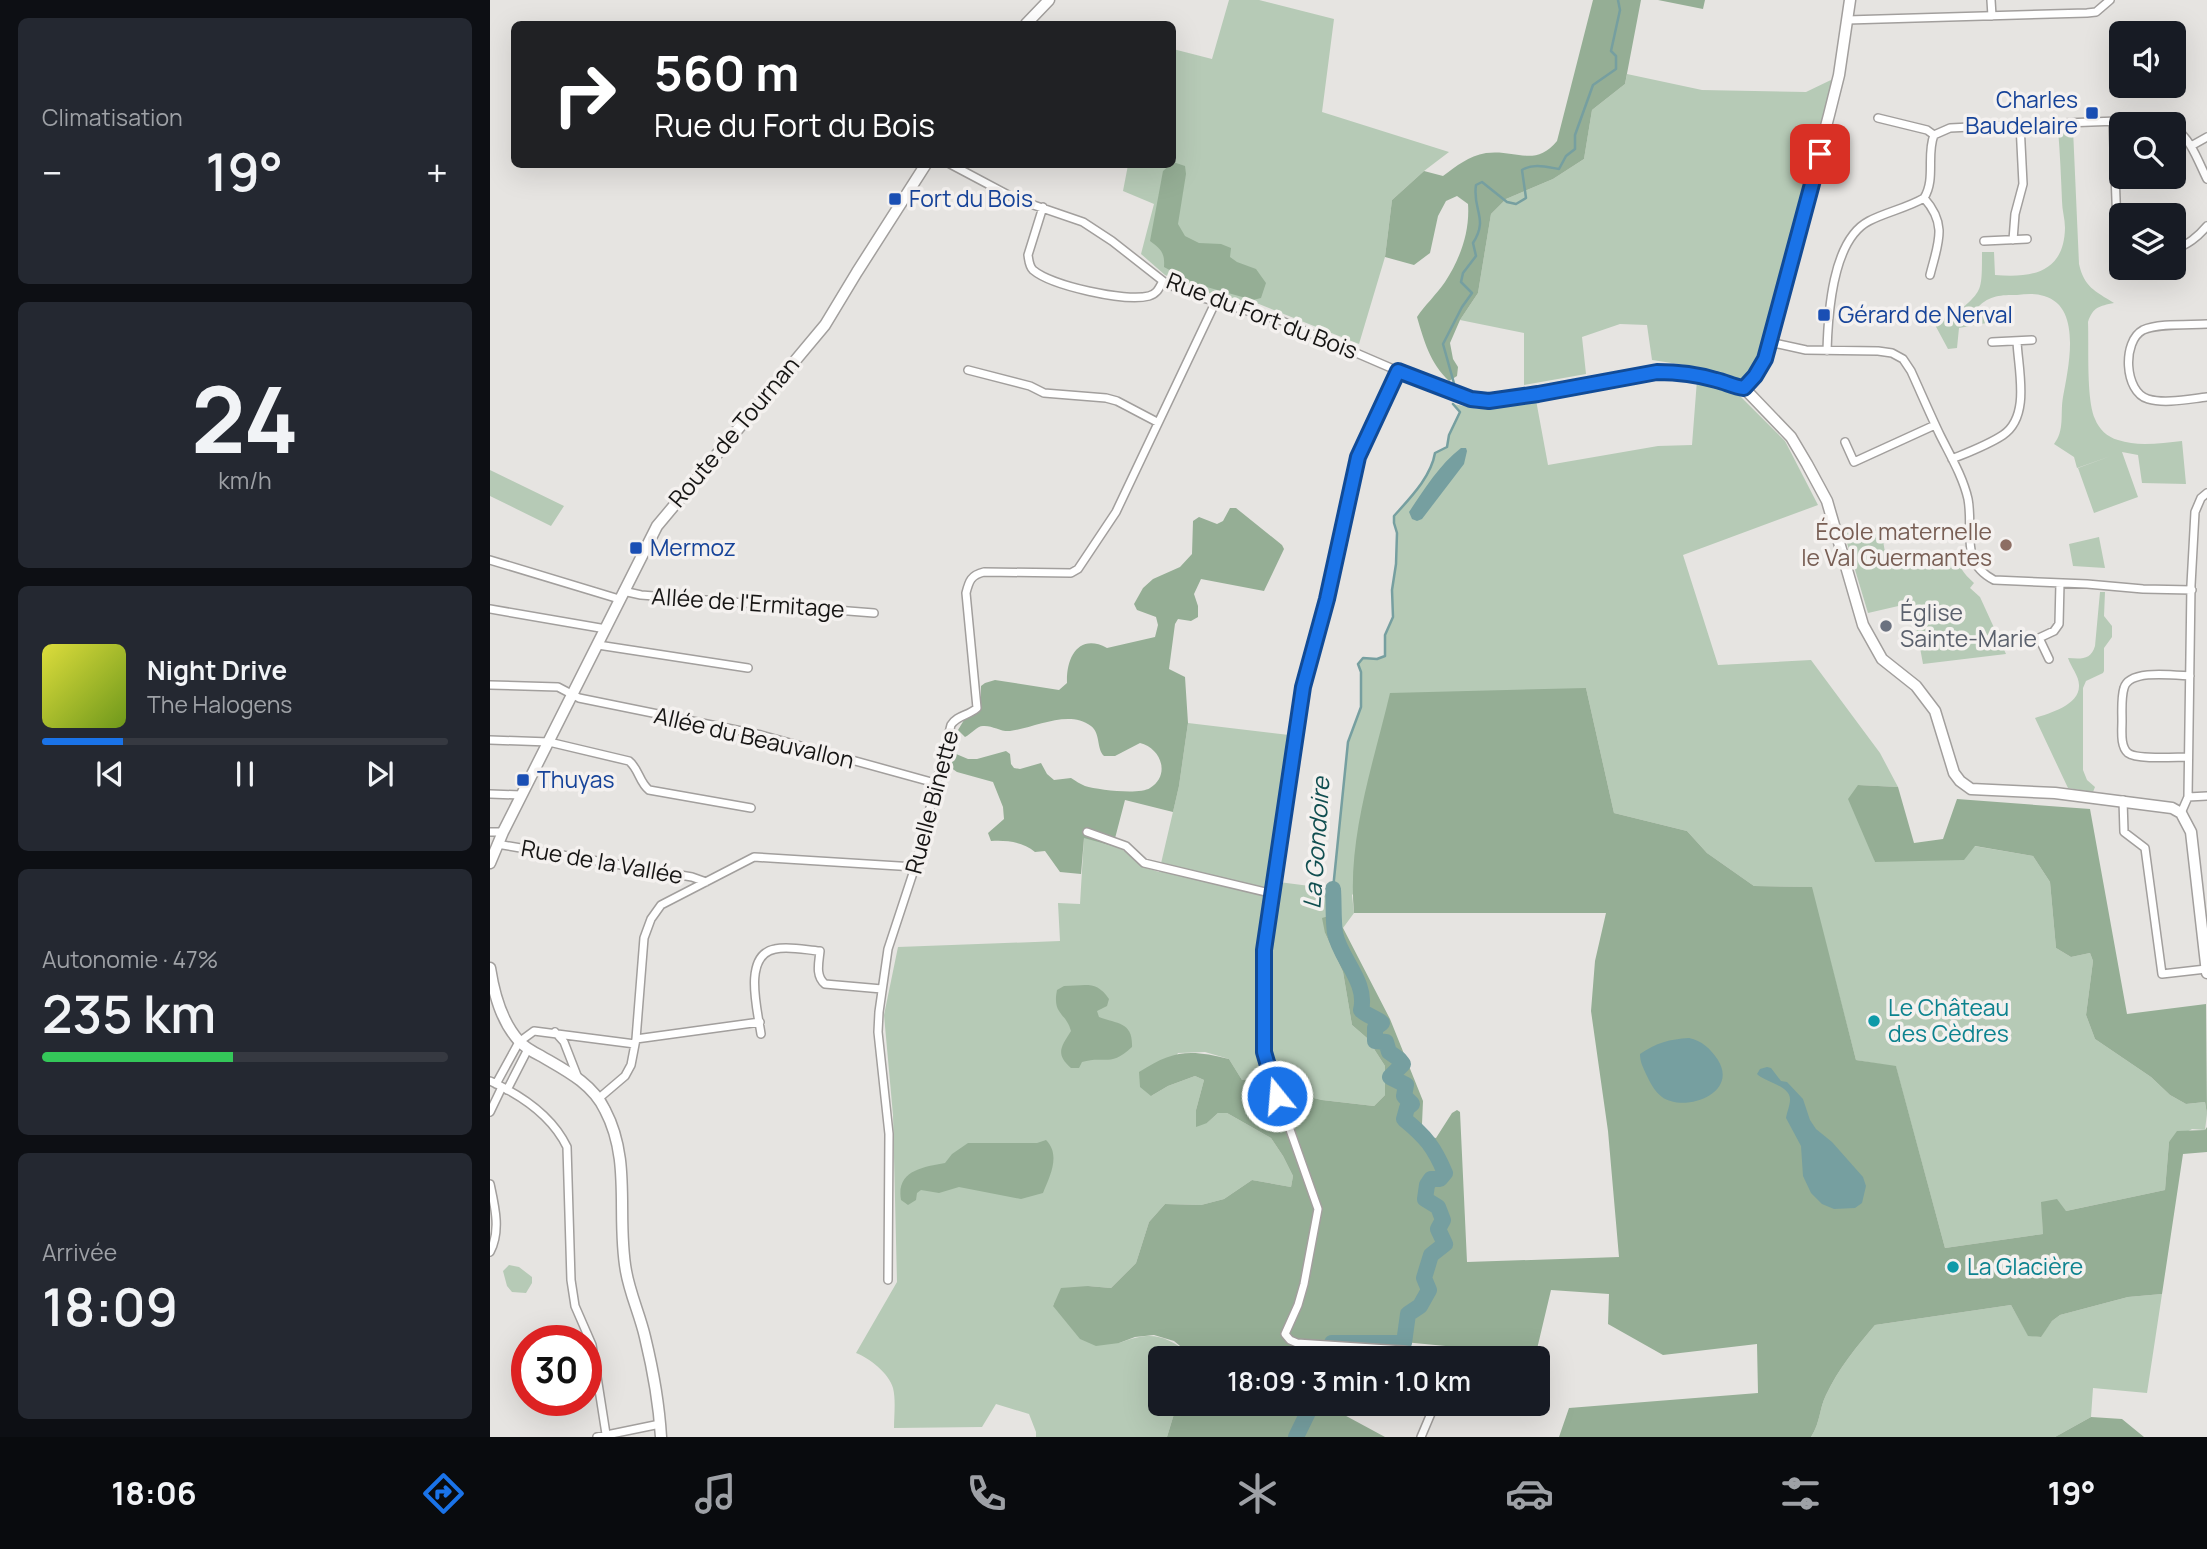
<!DOCTYPE html>
<html lang="fr">
<meta charset="utf-8">
<style>
:root{--surface:#171b24;--page:#242831;--text:#f1f3f6;--muted:#9ea1a6;--line:#363941;--accent:#1a73e8}
body{margin:0;font-family:Manrope,sans-serif;background:var(--page);color:var(--text);height:100vh;display:flex;flex-direction:column;font-size:26px;white-space:nowrap}
*{box-sizing:border-box;margin:0}
p{font-size:23px;color:var(--muted)}
.icon{flex:none;width:38px;height:38px;fill:none;stroke:currentColor;stroke-width:2;stroke-linecap:round;stroke-linejoin:round}
.map{position:relative;flex:1;overflow:hidden}
.side{display:flex;flex-direction:column;gap:18px;padding:18px;background:#0d0f14;width:490px}
.side>*{flex:none}
.hud{position:absolute;left:21px;top:21px;width:665px;height:147px;border-radius:10px;box-shadow:0 7px 28px #0002;background:#202124;color:#fff;overflow:hidden}
.fabs{position:absolute;left:1619px;top:21px;display:grid;gap:14px}
.fabs a{display:grid;place-items:center;width:77px;height:77px;border-radius:10px;background:var(--surface);box-shadow:0 7px 28px #0002;font-size:35px}
.speed{position:absolute;left:21px;top:1325px;display:flex;gap:14px;font-size:35px;font-weight:700;text-align:center}
.speed>*{display:grid;place-content:center;width:91px;height:91px;border-radius:50%;background:var(--surface);box-shadow:0 7px 28px #0002;line-height:1}
.speed .limit{border:10px solid #d22;background:#fff;color:#111}
.pin{position:absolute;display:grid;place-items:center;width:60px;height:60px;color:#fff;margin:-30px;border-radius:14px;box-shadow:0 4px 10px #0006}
.me{position:absolute;width:77px;margin:-38px;rotate:343deg;stroke-linejoin:round;filter:drop-shadow(0 0 5px #0008)}
.turn{display:flex;align-items:center;gap:24px;height:147px;padding:0 28px;font-size:32px}
.turn .icon{width:91px;height:91px;stroke-width:2.5}
.turn b{display:block;font-size:49px;line-height:60px}
.big{font-size:52px;font-weight:600;line-height:1.1}
.side .tile{flex:1;display:flex;flex-direction:column;justify-content:center;gap:10px;min-width:0;padding:0 24px;border-radius:10px;background:var(--page)}
.side .dial{align-items:center;gap:0}
.dial b{font-size:91px;line-height:1}
.song{display:flex;align-items:center;gap:21px}
.cover{width:84px;height:84px;border-radius:10px;background:linear-gradient(135deg,hsl(60 70% 55%),hsl(80 70% 35%))}
.played{height:7px;border-radius:4px;background:linear-gradient(90deg,var(--accent) 20%,var(--line) 20%)}
.keys{display:flex;justify-content:space-around;direction:ltr}
.heat{display:flex;justify-content:space-between;align-items:center;font-size:38px;direction:ltr}
.charge{height:10px;border-radius:5px;background:linear-gradient(90deg,#34c759 47%,var(--line) 0)}
.trip{position:absolute;left:658px;top:1346px;width:402px;height:70px;border-radius:10px;background:var(--surface);box-shadow:0 7px 28px #0002;font-weight:600;line-height:70px;text-align:center}
.tabs{display:flex;height:112px;justify-content:space-around;align-items:center;background:#090b0e;color:var(--muted)}
.tabs .icon{width:49px;height:49px}
.tabs .on{color:var(--accent)}
.tabs b{font-size:32px;color:var(--text)}
main{display:flex;flex:1;min-height:0}
.map>svg:first-child{display:block}
.green{fill:#b6cab6}
.forest{fill:#95ae95}
.water{fill:#769fa0}
.lines{fill:none;stroke-linecap:round;stroke-linejoin:round}
.stream{stroke:#769fa0;stroke-width:2.5}
.river{stroke:#769fa0;stroke-width:16}
.street-casing{stroke:#a29f9d;stroke-width:10}
.secondary-casing{stroke:#a29f9d;stroke-width:13}
.street{stroke:#fff;stroke-width:7}
.secondary{stroke:#fff;stroke-width:10}
.route-casing{stroke:#114b97;stroke-width:18}
.route{stroke:#1a73e8;stroke-width:12}
.transit-dot{fill:#1a4fb4;stroke:#f4f1ef;stroke-width:2.5}
.education-dot{fill:#8d6e63;stroke:#f4f1ef;stroke-width:2.5}
.worship-dot{fill:#6b7280;stroke:#f4f1ef;stroke-width:2.5}
.culture-dot{fill:#0f9aa8;stroke:#f4f1ef;stroke-width:2.5}
.labels{text-anchor:middle;stroke-width:7;stroke-linejoin:round;paint-order:stroke}
.transit-label{font-size:23px;fill:#164399;stroke:#f4f1ef;text-anchor:start}
.street-label{font-size:23px;fill:#161514;stroke:#f4f1ef}
.education-label{font-size:23px;fill:#785e54;stroke:#f4f1ef;text-anchor:end}
.worship-label{font-size:23px;fill:#5b616d;stroke:#f4f1ef;text-anchor:start}
.culture-label{font-size:23px;fill:#0d838f;stroke:#f4f1ef;text-anchor:start}
.water-label{font-size:24px;font-style:italic;fill:#104e50;stroke:#f4f1ef}
</style>
<main>
<section class="side">
<div class="tile"><p>Climatisation</p>
<div class="heat"><a>−</a><b class="big">19°</b><a>+</a></div>
</div>
<div class="tile dial"><b>24</b><p>km/h</p></div>
<div class="tile">
<div class="song"><i class="cover"></i><div><b>Night Drive</b><p>The Halogens</p></div></div>
<div class="played"></div>
<div class="keys"><svg class="icon" aria-label="previous" viewBox="0 0 24 24"><path d="M18 5L8 12l10 7zM5 5v14"/></svg><svg class="icon" aria-label="pause" viewBox="0 0 24 24"><path d="M8 5v14M16 5v14"/></svg><svg class="icon" aria-label="next" viewBox="0 0 24 24"><path d="M6 5l10 7-10 7zM19 5v14"/></svg></div>
</div>
<div class="tile"><p>Autonomie · 47%</p><b class="big">235 km</b><div class="charge"></div></div>
<div class="tile"><p>Arrivée</p><b class="big">18:09</b></div>
</section>
<div class="map">
<svg width="1717" height="1437" viewBox="0 0 1717 1437">
<rect width="100%" height="100%" fill="#e6e4e1"/>
<path class="green" d="M739,0H769L844,19L832,112L959,152L934,171L902,200L895,257L869,344L769,304L710,291L675,275L651,254L664,204L633,191L638,165L682,164L683,49L722,59Z
M1137,74L1212,90L1316,92L1343,79L1276,343L1261,374L1248,394L1295,441L1328,505L1193,555L1228,665L1321,660L1390,753L1408,787L1368,785L1385,862L1484,846L1543,856L1560,882L1566,948L1581,957L1600,953L1603,961L1596,1015L1605,1039L1661,1077L1680,1095L1696,1104L1715,1102L1717,1114L1715,1130L1702,1129L1679,1142L1675,1190L1576,1211L1552,1203L1553,1234L1455,1248L1406,1067L1366,1060L1321,887L1264,886L1217,853L1197,831L1124,813L1096,688L862,895L864,913L853,928L842,915L835,933L853,972L862,1025L877,1038L895,1066V1095L884,1106L832,1100L802,1093L793,1075L752,1080L739,1059L715,1052L688,1053L661,1096L678,1086L705,1076L714,1080L706,1110L717,1123L728,1113H737L781,1138L793,1156L803,1176L801,1187L762,1180L734,1199L711,1205L675,1204L659,1222L646,1263L621,1288L598,1286L563,1305L579,1323L629,1343C661,1331 674,1334 701,1355L700,1358H670V1404H687L677,1437H546V1432L539,1414L506,1404L492,1427L404,1428C404,1416 406,1400 403,1388C399,1373 379,1358 366,1353L407,1282L403,1115L394,1015L408,947L570,941L568,903L590,904L594,837L631,848L651,866L669,872L689,786L698,723L799,735L781,881L843,889L858,742L871,707V672L868,664L873,658L887,659L895,656V635L903,617L902,590L906,564L907,533L904,523V516C920,498 941,477 945,453L957,447L959,435L970,412L963,404L989,409L1046,400L1058,465L1168,446L1202,445L1208,367L1162,360L1157,325L1130,324L1092,337L1096,374L1034,385V333L970,320L988,293L1001,214L1016,199L1063,179L1094,159L1102,110L1135,84Z
M1568,129H1583L1589,264C1594,287 1605,291 1624,303C1609,306 1603,307 1598,322C1599,346 1596,399 1605,419C1609,429 1617,437 1628,440C1648,447 1671,443 1692,441L1696,484L1652,483L1648,455L1632,452L1648,497L1604,513L1588,468L1621,456L1587,468L1584,457L1564,444C1575,430 1570,414 1573,397C1578,369 1593,307 1554,296C1545,293 1536,294 1527,295C1511,295 1500,295 1488,307L1502,322L1469,328L1467,348L1458,349L1444,323L1446,318L1461,319C1492,289 1492,297 1492,252H1504L1505,275C1542,278 1574,273 1575,228C1575,219 1572,210 1572,201C1571,177 1570,153 1568,129Z
M0,470L74,506L61,526L0,496Z
M1391,529L1397,564L1466,552C1468,566 1473,573 1484,583L1480,588L1490,597L1516,654L1433,664L1426,626L1417,604L1378,613L1354,533Z
M1609,537L1615,568L1583,566L1579,544Z
M1610,592H1615L1614,616L1622,626V637L1614,648V671L1613,673L1596,681L1593,688V770L1597,780L1605,787L1603,792L1578,788L1545,718C1560,713 1590,705 1589,685C1589,676 1581,667 1578,658C1591,659 1601,660 1605,646Z
M19,1265L29,1267L42,1277V1283L36,1293L22,1292L17,1286L13,1271Z
M1672,1294L1657,1393L1603,1388L1601,1417L1565,1437H1321C1331,1421 1329,1409 1336,1395C1348,1369 1367,1346 1385,1325L1521,1305L1538,1335L1550,1337L1562,1321L1570,1315L1638,1297Z"/>
<path class="forest" d="M1103,0H1151L1135,84L1102,110L1094,159L1063,179L1016,199L1001,214L988,293L970,320L960,343L963,359L968,367L967,376L959,381C940,363 934,341 927,317C935,305 946,295 955,282C970,259 980,232 978,204L967,196L956,201L948,216L940,253L924,265L895,257L902,200L934,171L953,176C967,166 978,156 996,153C1026,149 1045,168 1067,141Z
M1168,0H1215L1213,9Z
M683,162L695,166L696,174L688,224L695,236L709,243L731,244L741,248L740,257L747,262L766,269L776,283L771,298L763,300L706,284L674,267C675,253 671,249 660,241L673,171Z
M740,508H746L792,545L794,549L774,591L711,579L704,594L708,606V617L701,621L688,619L685,624L679,669L695,677L698,723L689,786L683,812L635,800L623,846L594,838L591,874L570,872L555,851L545,852C533,842 517,840 501,841L498,833L514,819L513,807L503,782L467,772L457,765L456,755L459,751L478,759H487L516,751L520,754L521,764L524,768L530,769L551,763L557,774L564,780L581,778C586,781 590,784 595,786C608,790 650,795 660,788C681,775 671,748 650,743L625,756H614C606,748 611,734 601,726C578,709 545,728 520,731C511,732 502,725 493,726C487,726 481,734 475,737L468,730L474,720L491,707V686L495,683L505,680L569,690L577,683C576,657 589,633 617,648L665,637L668,625L666,617L647,610L644,604L653,588L663,579L690,567L702,554L703,521L709,517L727,524L733,521Z
M1096,688L1124,813L1197,831L1217,853L1264,886L1322,887L1366,1060L1406,1066L1455,1248L1553,1234L1551,1202L1567,1199L1576,1211L1675,1190L1679,1142L1687,1131L1715,1130L1717,1127V1152L1693,1154L1672,1294L1638,1297L1570,1315L1562,1321L1551,1337L1538,1336L1521,1305L1385,1325C1367,1346 1348,1369 1336,1395C1329,1409 1331,1421 1321,1437H1069L1079,1408L1268,1393L1267,1344L1173,1355L1118,1324L1119,1294L1061,1290L1047,1349H987L851,1336L845,1358H700L701,1355L684,1341L664,1335L645,1337L629,1343L606,1346L590,1339L563,1306L571,1288L598,1286L621,1288L646,1263L659,1222L675,1204L711,1205L734,1199L762,1180L801,1187L803,1176L793,1156L781,1138L737,1113H728L717,1123L706,1127V1110L714,1080L705,1076L678,1086L661,1096L650,1087L649,1072C683,1050 700,1049 739,1059L752,1080L793,1075L802,1093L832,1100L884,1106L895,1095V1066L877,1038L862,1025L853,972L835,933L832,918L842,915L853,928L900,1019L933,1101L932,1124L939,1137L946,1138L962,1113L967,1110L970,1112L977,1262L1129,1257L1118,1131L1101,1011L1105,961L1116,913H864C857,838 883,765 900,693Z
M1368,785L1408,787L1424,843L1453,839L1467,799L1600,809L1637,1014L1716,1004L1717,1114L1715,1102L1696,1104L1680,1095L1661,1077L1605,1039L1596,1015L1603,961L1600,953L1581,957L1566,948L1560,882L1543,856L1485,846L1474,860L1385,862L1358,799Z
M574,986C596,986 606,980 619,999L617,1006L607,1011L609,1017C628,1024 643,1022 642,1047C620,1068 614,1055 592,1062L589,1068H581C565,1054 571,1047 581,1031C576,1012 562,1015 567,990Z
M556,1140C571,1155 560,1176 553,1193L531,1199L469,1187L449,1193L431,1190L427,1193L426,1200L418,1205L411,1200C406,1171 432,1167 455,1163L462,1154L478,1143H547Z
M687,1404H834L895,1437H677Z
M1601,1417L1632,1419L1654,1437H1565Z"/>
<path class="water" d="M971,448H976L977,451L974,464L932,519L927,521L922,519L919,512C934,490 949,465 971,448Z
M1199,1038C1212,1041 1220,1048 1228,1060C1249,1094 1194,1113 1172,1097C1164,1091 1160,1082 1156,1074C1153,1067 1150,1062 1150,1054C1166,1043 1180,1039 1199,1038Z
M1277,1067L1281,1068L1291,1081L1297,1082L1313,1099L1320,1120L1326,1129L1342,1142L1373,1177L1376,1186L1372,1203L1365,1208L1344,1209L1332,1204L1321,1193L1313,1176L1311,1146L1296,1118C1297,1112 1300,1105 1300,1100C1301,1086 1275,1082 1267,1074L1270,1069Z"/>
<g class="lines">
<path class="stream" d="M965,387L953,344L972,307L982,293L971,282L973,273L986,256L983,243C999,218 982,210 986,185L992,182L1017,202L1026,204L1036,198L1032,170C1043,163 1057,167 1069,169L1076,156L1085,149V135L1103,85L1126,69V56L1121,51L1130,10L1128,0
M843,889L858,742L871,707V672L868,664L873,658L887,659L895,656V635L903,617L902,590L906,564L907,533L904,523V516C920,498 941,477 945,453L957,447L959,435L970,412L963,404"/>
<path class="river" d="M836,1358L842,1343H914L918,1314L930,1306L939,1290L934,1278L941,1255L955,1244L948,1229L953,1220L948,1207L935,1199L937,1185L941,1179H950L955,1173C944,1147 936,1137 914,1119L917,1108L922,1104L914,1096L916,1085L900,1077L913,1064L909,1059L899,1052L896,1042L885,1041V1028L892,1023C885,1017 877,1016 871,1010C878,982 850,959 845,933C843,919 844,903 843,889
M806,1437L822,1404"/>
<g class="street-casing">
<path id="street" d="M1501,0L1502,16
M1357,20L1597,13L1606,12L1620,0
M1388,118L1437,130L1444,135
M1623,121L1627,226L1631,244
M1684,127C1701,139 1708,161 1717,179
M1444,135L1460,128L1521,125L1654,120L1678,124
M1701,146L1717,137
M460,164L526,199L593,222L622,241L673,281L696,293L792,321L908,371L981,399L999,401L1048,394L1167,372C1188,372 1206,374 1226,380C1236,382 1243,387 1254,388
M1434,198C1458,225 1448,243 1440,275
M553,207L538,255C539,261 539,266 543,270C562,286 635,302 659,296C667,294 669,288 673,281
M1523,240L1525,214L1533,184L1530,124
M1494,241L1537,239
M1684,250C1698,244 1707,238 1717,226
M1717,324C1700,325 1668,323 1653,330C1632,341 1634,392 1658,399C1675,404 1699,399 1717,397
M1279,342L1316,350L1388,351L1402,353L1413,359L1421,371C1431,393 1440,414 1450,435C1460,455 1473,477 1478,499C1484,531 1469,562 1504,580L1597,584L1653,589L1702,590
M1502,342L1542,340
M1337,351C1338,314 1342,240 1379,221C1396,212 1417,208 1434,198C1446,179 1436,155 1444,135
M478,370L540,386L554,393L616,398L627,401L667,422
M908,371L868,457L837,599L815,673L784,894L775,938L773,1034L774,1052L780,1073L828,1209L814,1284L808,1305L795,1334L800,1340L807,1343L913,1350L957,1356V1358
M1355,442L1364,462L1445,425
M1462,459C1479,452 1498,445 1513,435C1541,416 1528,369 1527,341
M0,560L129,599
M133,591L151,595L384,613
M0,609L116,629
M108,645L258,668
M1559,659L1549,638L1564,631L1569,624L1570,583
M0,685L68,687L89,698L271,735L445,783
M0,740L59,742L139,761C149,769 149,782 159,790L261,808
M1698,757C1685,757 1647,760 1638,753C1630,746 1632,731 1632,721C1632,711 1631,698 1634,688C1639,669 1683,675 1700,676
M0,794L31,795
M1698,797L1717,796
M1633,800L1634,832L1655,848L1672,974L1716,969
M1691,813L1698,797L1701,585L1705,512L1711,498L1717,493
M0,832H13
M597,832L636,846L654,863L784,894
M7,844L202,877L216,882
M65,1032L74,1042L88,1078
M271,1034C268,1012 252,955 285,949C299,946 316,950 330,951C329,962 325,976 335,984L392,989
M146,1039L270,1022
M0,1081C31,1095 62,1116 77,1147L81,1280L85,1306L102,1345L116,1434
M6,1084L29,1042L44,1031L145,1044
M17,1090L38,1049
M108,1099L135,1076L141,1065L146,1039L154,938L161,919L171,905L264,857L425,867
M0,1112L12,1087
M0,1184C5,1207 11,1231 0,1252
M398,1280L399,1134L388,1032L389,1012L398,949L425,867L461,725C467,715 478,716 487,708L476,593C479,581 481,575 494,572L581,573L588,569L626,512L726,301
M107,1437L170,1424
M931,1437L945,1404"/>
</g>
<g class="secondary-casing">
<path id="secondary" d="M1360,0L1349,75L1339,115L1279,342C1274,361 1267,374 1254,388L1301,437L1317,464L1337,501L1373,625L1392,659L1426,686L1445,711L1464,773L1470,781L1481,789L1565,793L1682,808L1691,813L1701,832L1717,973
M536,24L559,0
M0,863L13,832L167,526L335,325L367,272L436,164
M0,968C4,994 11,1021 29,1041C35,1048 43,1052 51,1056C75,1070 102,1083 115,1110C142,1161 126,1217 136,1271C140,1294 150,1315 155,1337C163,1370 169,1403 171,1437"/>
</g>
<use href="#street" class="street"/>
<use href="#secondary" class="secondary"/>
</g>
<g class="lines">
<g class="route-casing">
<path id="route" d="M787,1096L774,1052V950L813,687L837,599L868,457L908,371L981,399L999,401L1048,394L1167,372C1188,372 1206,374 1226,380C1236,382 1243,387 1254,388L1265,376L1275,359L1330,154"/>
</g>
<use href="#route" class="route"/>
</g>
<g class="transit-dot">
<rect x="1595" y="106" width="14" height="14" rx="3.5"/>
<rect x="398" y="192" width="14" height="14" rx="3.5"/>
<rect x="1327" y="308" width="14" height="14" rx="3.5"/>
<rect x="139" y="541" width="14" height="14" rx="3.5"/>
<rect x="26" y="773" width="14" height="14" rx="3.5"/>
</g>
<circle class="education-dot" cx="1516" cy="545" r="7"/>
<circle class="worship-dot" cx="1396" cy="626" r="7"/>
<g class="culture-dot">
<circle cx="1384" cy="1021" r="7"/>
<circle cx="1463" cy="1267" r="7"/>
</g>
<g class="labels">
<g class="transit-label">
<text x="1588" y="108" text-anchor="end">Charles<tspan x="1588" dy="26">Baudelaire</tspan></text>
<text x="419" y="207">Fort du Bois</text>
<text x="1348" y="323">Gérard de Nerval</text>
<text x="160" y="556">Mermoz</text>
<text x="47" y="788">Thuyas</text>
</g>
<g class="street-label">
<text transform="translate(772 316) rotate(21)" y="8">Rue du Fort du Bois</text>
<text transform="translate(244 432) rotate(-50)" y="8">Route de Tournan</text>
<text transform="translate(258 603) rotate(4)" y="8">Allée de l'Ermitage</text>
<text transform="translate(264 738) rotate(13)" y="8">Allée du Beauvallon</text>
<text transform="translate(442 802) rotate(-75)" y="8">Ruelle Binette</text>
<text transform="translate(112 862) rotate(10)" y="8">Rue de la Vallée</text>
</g>
<g class="education-label">
<text x="1502" y="540">École maternelle<tspan x="1502" dy="26">le Val Guermantes</tspan></text>
</g>
<g class="worship-label">
<text x="1410" y="621">Église<tspan x="1410" dy="26">Sainte-Marie</tspan></text>
</g>
<g class="culture-label">
<text x="1398" y="1016">Le Château<tspan x="1398" dy="26">des Cèdres</tspan></text>
<text x="1477" y="1275">La Glacière</text>
</g>
<g class="water-label">
<text transform="translate(827 843) rotate(-86)" y="8">La Gondoire</text>
</g>
</g>
</svg>
<div class="fabs">
<a><svg class="icon" aria-label="sound" viewBox="0 0 24 24"><path d="M4 9h4l5-4v14l-5-4H4zM17 9q2 3 0 6"/></svg></a>
<a><svg class="icon" aria-label="search" viewBox="0 0 24 24"><circle cx="10" cy="10" r="6"/><path d="M15 15l6 6"/></svg></a>
<a><svg class="icon" aria-label="layers" viewBox="0 0 24 24"><path d="M12 4l9 5-9 5-9-5zM3 14l9 5 9-5"/></svg></a>
</div>
<div class="speed"><div class="limit">30</div></div>
<div class="pin" style="left:1330px;top:154px;background:#d93025"><svg class="icon" aria-label="arrive" viewBox="0 0 24 24"><path d="M6 21V4h12l-3 4 3 4H6"/></svg></div>
<svg class="me" style="left:787px;top:1096px" viewBox="-20 -20 40 40"><circle r="17" fill="#1a73e8" stroke="#fff" stroke-width="3"/><path d="M0-11L8 9 0 5-8 9z" fill="#fff"/></svg>
<div class="trip">18:09 · 3 min · 1.0 km</div>
<div class="hud">
<div class="turn"><svg class="icon" aria-label="right" viewBox="0 0 24 24"><path d="M7 20v-9h11M14 6l5 5-5 5"/></svg><div><b>560 m</b>Rue du Fort du Bois</div></div>
</div>
</div>
</main>
<nav class="tabs">
<b>18:06</b>
<svg class="icon on" aria-label="directions" viewBox="0 0 24 24"><path d="M12 3l9 9-9 9-9-9zM9 14v-3h6M13 9l2 2-2 2"/></svg>
<svg class="icon" aria-label="music" viewBox="0 0 24 24"><path d="M9 18V5l10-2v13"/><circle cx="6" cy="18" r="3"/><circle cx="16" cy="16" r="3"/></svg>
<svg class="icon" aria-label="phone" viewBox="0 0 24 24"><path d="M5 4h4l2 5-3 2q2 4 5 5l2-3 5 2v4C11 20 4 13 5 4z"/></svg>
<svg class="icon" aria-label="climate" viewBox="0 0 24 24"><path d="M12 3v18M4 7l16 10M4 17L20 7"/></svg>
<svg class="icon" aria-label="car" viewBox="0 0 24 24"><path d="M5 17H2v-5l4-1 3-4h7l3 4 3 1v5h-3M9 17h6M6 11h13"/><circle cx="7" cy="17" r="2"/><circle cx="17" cy="17" r="2"/></svg>
<svg class="icon" aria-label="filters" viewBox="0 0 24 24"><path d="M4 7h16M4 17h16"/><circle cx="9" cy="7" r="2"/><circle cx="15" cy="17" r="2"/></svg>
<b>19°</b>
</nav>
